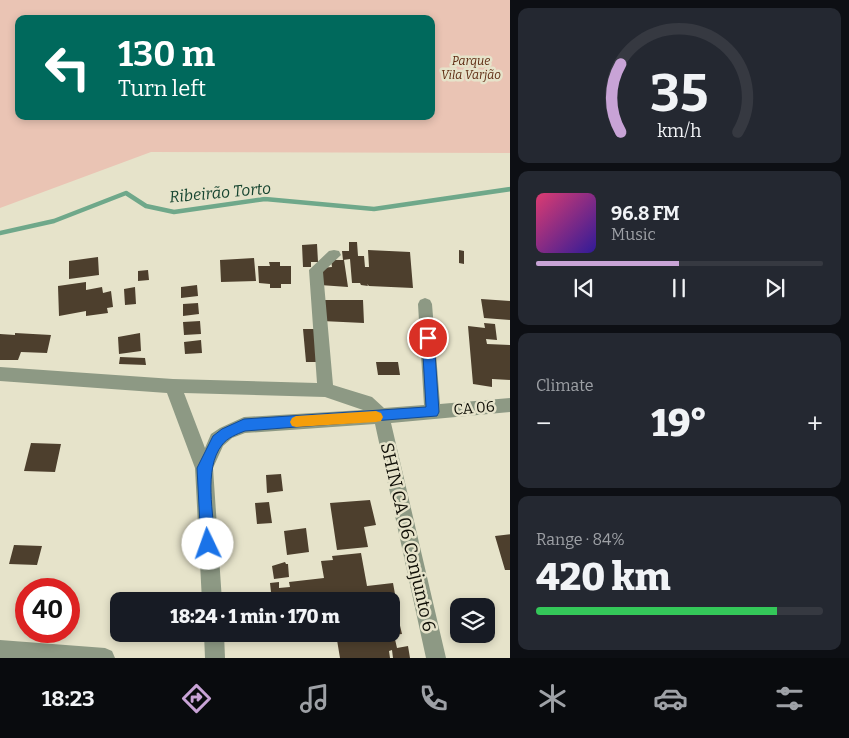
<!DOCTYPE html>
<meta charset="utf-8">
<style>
:root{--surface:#171b24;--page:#242831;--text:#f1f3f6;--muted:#9ea1a6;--line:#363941;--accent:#c8a3d6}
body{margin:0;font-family:Bitter,serif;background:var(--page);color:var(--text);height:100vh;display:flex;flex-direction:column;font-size:19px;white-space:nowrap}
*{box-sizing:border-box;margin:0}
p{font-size:16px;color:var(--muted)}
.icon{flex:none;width:28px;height:28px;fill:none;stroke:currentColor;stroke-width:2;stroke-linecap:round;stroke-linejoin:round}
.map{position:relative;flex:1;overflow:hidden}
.details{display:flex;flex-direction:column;gap:8px;padding:8px;background:#0d0f14;width:339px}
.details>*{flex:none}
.banner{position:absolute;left:15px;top:15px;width:420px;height:105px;border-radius:10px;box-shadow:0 2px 8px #0003;background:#00695c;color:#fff;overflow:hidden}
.fabs{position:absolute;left:450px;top:598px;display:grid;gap:10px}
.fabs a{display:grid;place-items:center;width:45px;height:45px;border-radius:10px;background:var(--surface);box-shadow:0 2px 8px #0003;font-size:25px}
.speed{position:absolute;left:15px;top:578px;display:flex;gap:10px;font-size:25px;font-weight:700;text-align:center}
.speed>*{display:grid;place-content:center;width:65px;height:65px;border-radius:50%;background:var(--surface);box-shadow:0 2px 8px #0003;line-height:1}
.speed .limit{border:8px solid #d22;background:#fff;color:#111}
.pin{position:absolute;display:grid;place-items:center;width:42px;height:42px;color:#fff;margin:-21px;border:2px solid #fff;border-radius:50%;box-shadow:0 1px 5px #0007}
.me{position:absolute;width:55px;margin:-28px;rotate:357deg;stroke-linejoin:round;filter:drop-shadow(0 0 4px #0008)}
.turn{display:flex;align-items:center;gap:18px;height:105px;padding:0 20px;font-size:22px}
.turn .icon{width:65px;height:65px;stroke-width:2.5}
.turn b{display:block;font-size:35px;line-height:42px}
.big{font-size:38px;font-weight:800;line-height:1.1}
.details .tile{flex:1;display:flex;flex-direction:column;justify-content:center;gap:8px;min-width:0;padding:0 18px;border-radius:10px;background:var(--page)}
.details .dial{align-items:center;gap:0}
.dial svg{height:130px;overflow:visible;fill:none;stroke:var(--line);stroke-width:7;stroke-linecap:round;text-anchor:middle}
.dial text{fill:var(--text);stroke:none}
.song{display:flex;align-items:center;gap:15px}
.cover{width:60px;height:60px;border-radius:8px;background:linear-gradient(135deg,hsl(340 70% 55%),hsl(250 70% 35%))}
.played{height:5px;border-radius:2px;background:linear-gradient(90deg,var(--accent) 50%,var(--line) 50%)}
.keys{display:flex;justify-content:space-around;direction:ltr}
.heat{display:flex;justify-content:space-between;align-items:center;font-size:28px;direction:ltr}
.charge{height:8px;border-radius:4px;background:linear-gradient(90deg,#34c759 84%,var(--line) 0)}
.trip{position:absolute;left:110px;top:592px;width:290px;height:50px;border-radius:10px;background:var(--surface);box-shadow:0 2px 8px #0003;font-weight:800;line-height:50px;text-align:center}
.tabs{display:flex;height:80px;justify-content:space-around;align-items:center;background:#090b0e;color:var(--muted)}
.tabs .icon{width:35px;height:35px}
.tabs .active{color:var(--accent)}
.tabs b{font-size:22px;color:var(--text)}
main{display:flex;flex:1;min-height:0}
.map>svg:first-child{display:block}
.green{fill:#eac4b4;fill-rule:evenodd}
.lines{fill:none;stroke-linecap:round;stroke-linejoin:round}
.stream{stroke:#6fa88a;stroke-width:4.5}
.building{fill:#4d3f2d}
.minor{fill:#8d9984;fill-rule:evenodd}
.route{fill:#1a73e8;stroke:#114b97}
.slow{fill:#f59e0b}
.labels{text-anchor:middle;stroke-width:5;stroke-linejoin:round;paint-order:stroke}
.far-park-label{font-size:12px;font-style:italic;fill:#5d2a10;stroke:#e6e3ca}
.street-label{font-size:15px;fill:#100f07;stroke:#e6e3ca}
.water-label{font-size:16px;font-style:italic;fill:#174530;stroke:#e6e3ca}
.near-street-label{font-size:18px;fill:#100f07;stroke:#e6e3ca}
</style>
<main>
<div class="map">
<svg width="511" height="658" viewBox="0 0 511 658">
<rect width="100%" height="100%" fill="#e6e3ca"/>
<path class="green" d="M0,0H510V153L151,152L0,208ZM19,19H431V116H19Z"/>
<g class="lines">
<path class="stream" d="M0,233L54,221L126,193L146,206L174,212L265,199L374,209L511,189"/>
</g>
<path class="building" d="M349,242H357L358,256H364L365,267H369L368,250L410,252L413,288L369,286L367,284L368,286L361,285L360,283H352L350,259L343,260L342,251H349Z
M317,244L318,262H311V267H303L302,245Z
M459,250L464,251V264L459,263Z
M98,257L99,275L69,279V261Z
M254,258L256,281L221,282L220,260Z
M331,260H344L348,287L320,285V268L332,267Z
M269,262H280V266H291V284H281V288H270V284L259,283L258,266H270Z
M148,270L149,280L138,281V271Z
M86,282V290L102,287L103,293L111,291L113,307L107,308L108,313L86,316V311L59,316L58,286Z
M197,285L198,296L181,298V287Z
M135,287L136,304L125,305L124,289Z
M481,299L511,301V320L484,318Z
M322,300H363L364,323L322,321Z
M198,303L199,314L183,316V304Z
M200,321L201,334L184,335L183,322Z
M484,323L495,324L497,340L486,339L487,344L511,345V380L492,379V387L473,384L468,326L485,328Z
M303,329H315L317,362H306Z
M15,333L51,335L47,353L21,352L18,360H0V334L15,335Z
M140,333L141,351L119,354L118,337Z
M201,340L202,353L185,354L184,342Z
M120,357L145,358L146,365L119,364Z
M376,362H398L400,375H378Z
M31,443L61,444L55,472L24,471Z
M281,474L283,491L267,493L266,475Z
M370,500L376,525L364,527L368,547L337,550L330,503Z
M269,502L272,523L257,524L255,503Z
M306,528L309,552L287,555L284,531Z
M511,534V570H505L495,536Z
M14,545L42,546L37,565L9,564Z
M361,553L367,586L393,583L397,605L391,606V601H272L270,583L279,582V588L290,587L289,582L324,578L321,561L333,560L332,556Z
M285,562L286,564H288L289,577L274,579L272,566Z
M397,613L402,634L394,635L397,648L408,646L410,658H393L392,650L389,651L390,658H340L336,634H391V614Z"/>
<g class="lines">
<path class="minor" d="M334,250L339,251L341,255L323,272L333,385L372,397L384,408L424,405L418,304L420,300L425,298L430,300L432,304L440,404L511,398V412L391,423L446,658H426L375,424L245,433L232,438L223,446L213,468L222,601H202L195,468L167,393L0,381V367L173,379L317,383L309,270L329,251ZM184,393L325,397L363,410L244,417L220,428L211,434L205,448Z
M204,634H224L225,658H205Z
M0,640L105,648L112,651L115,658H0Z"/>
</g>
<path class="route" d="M428,334L432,335L434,338L439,412L437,416L245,431C237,434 227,438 222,445C203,469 214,515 215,544L213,549L208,551L203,549L201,544L197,468L213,436L222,429L244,419L426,407L422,338L424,335Z"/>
<path class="slow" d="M376,411L381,413L383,417L381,421L376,422L296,427L292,426L290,422L292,418L296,416Z"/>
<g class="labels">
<g class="far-park-label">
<text x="471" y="65">Parque<tspan x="471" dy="14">Vila Varjão</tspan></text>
</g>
<g class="street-label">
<text transform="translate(474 408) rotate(-5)" y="5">CA 06</text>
</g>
<g class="water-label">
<text transform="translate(220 192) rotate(-5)" y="6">Ribeirão Torto</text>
</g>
<g class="near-street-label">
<text transform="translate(408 537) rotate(77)" y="6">SHIN CA 06 Conjunto 6</text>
</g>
</g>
</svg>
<div class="fabs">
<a><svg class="icon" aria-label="layers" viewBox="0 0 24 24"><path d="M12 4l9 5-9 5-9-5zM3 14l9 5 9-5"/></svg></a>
</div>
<div class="speed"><div class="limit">40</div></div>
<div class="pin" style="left:428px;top:338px;background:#d93025"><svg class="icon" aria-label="arrive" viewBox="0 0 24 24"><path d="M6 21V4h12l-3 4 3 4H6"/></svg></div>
<svg class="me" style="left:208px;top:544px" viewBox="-20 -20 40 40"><circle r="19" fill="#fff"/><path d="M0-13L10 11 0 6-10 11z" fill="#1a73e8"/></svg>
<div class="trip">18:24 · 1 min · 170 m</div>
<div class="banner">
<div class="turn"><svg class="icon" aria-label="left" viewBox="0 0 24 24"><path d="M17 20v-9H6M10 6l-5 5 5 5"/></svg><div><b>130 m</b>Turn left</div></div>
</div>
</div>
<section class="details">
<div class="tile dial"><svg viewBox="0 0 100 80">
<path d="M14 69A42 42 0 1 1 86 69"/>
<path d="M14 69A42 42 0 0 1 14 27" stroke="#c8a3d6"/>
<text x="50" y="56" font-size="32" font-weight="700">35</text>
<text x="50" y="72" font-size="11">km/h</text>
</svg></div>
<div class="tile">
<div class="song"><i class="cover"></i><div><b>96.8 FM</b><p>Music</p></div></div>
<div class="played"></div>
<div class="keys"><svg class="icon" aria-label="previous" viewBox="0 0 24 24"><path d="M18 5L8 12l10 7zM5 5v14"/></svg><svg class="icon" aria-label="pause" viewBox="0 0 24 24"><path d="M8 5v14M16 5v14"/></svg><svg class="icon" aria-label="next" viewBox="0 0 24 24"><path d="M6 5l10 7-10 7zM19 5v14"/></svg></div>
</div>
<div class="tile"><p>Climate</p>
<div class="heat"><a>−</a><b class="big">19°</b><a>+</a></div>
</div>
<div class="tile"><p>Range · 84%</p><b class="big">420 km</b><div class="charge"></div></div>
</section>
</main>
<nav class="tabs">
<b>18:23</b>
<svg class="icon active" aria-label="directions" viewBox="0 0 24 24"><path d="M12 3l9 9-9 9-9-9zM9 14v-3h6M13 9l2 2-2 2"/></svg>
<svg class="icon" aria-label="music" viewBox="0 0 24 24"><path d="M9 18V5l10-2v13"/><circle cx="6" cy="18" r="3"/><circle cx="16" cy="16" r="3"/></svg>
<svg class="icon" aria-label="phone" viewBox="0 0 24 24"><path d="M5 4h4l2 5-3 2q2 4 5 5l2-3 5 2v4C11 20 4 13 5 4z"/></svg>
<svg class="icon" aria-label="climate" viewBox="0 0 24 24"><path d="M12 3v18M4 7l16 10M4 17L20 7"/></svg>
<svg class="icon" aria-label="car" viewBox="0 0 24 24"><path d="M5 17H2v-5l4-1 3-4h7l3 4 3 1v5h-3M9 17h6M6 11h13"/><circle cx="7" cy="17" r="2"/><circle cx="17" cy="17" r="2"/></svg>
<svg class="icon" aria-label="filters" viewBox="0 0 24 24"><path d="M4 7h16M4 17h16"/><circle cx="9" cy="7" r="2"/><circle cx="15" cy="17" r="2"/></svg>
</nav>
